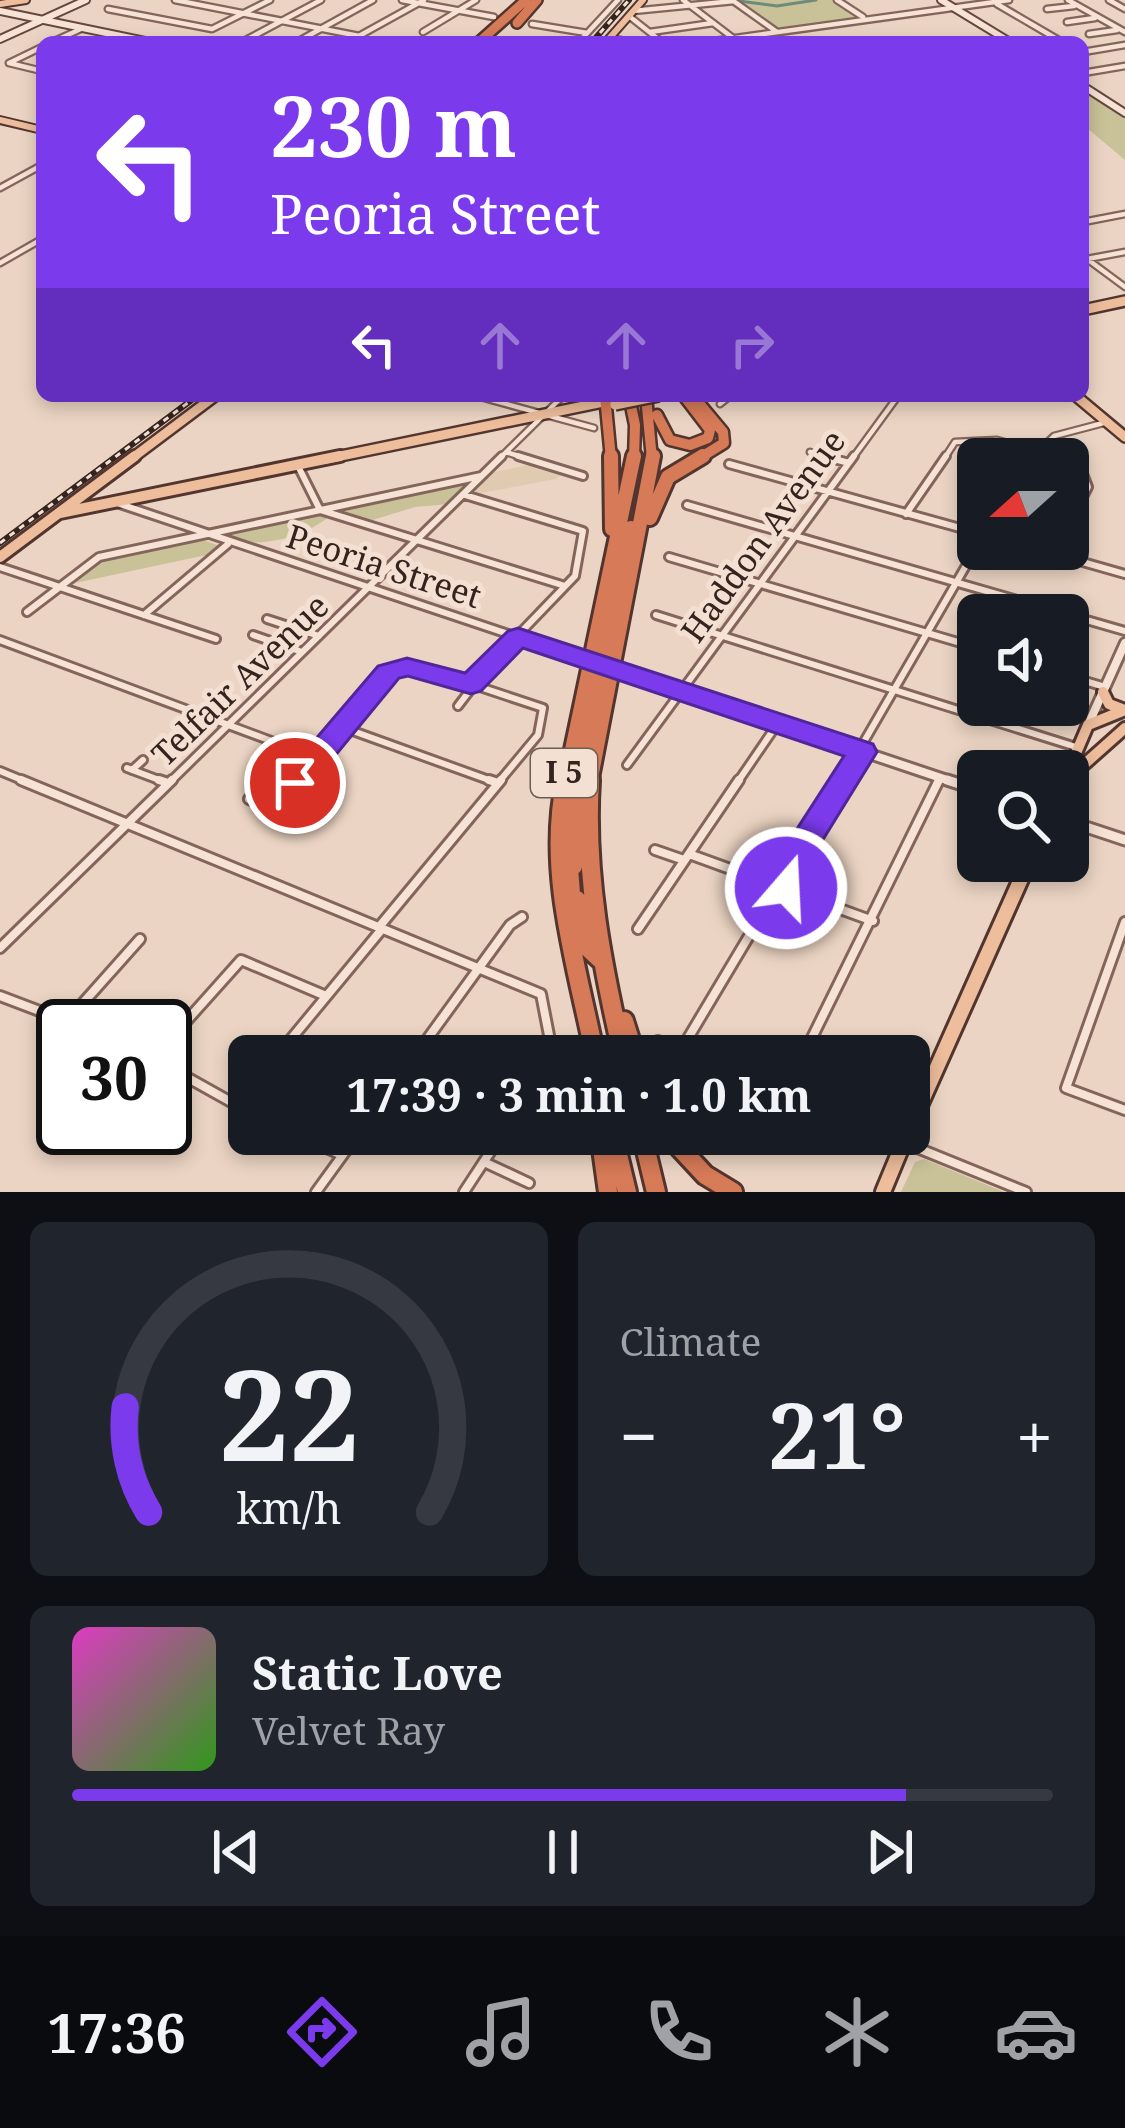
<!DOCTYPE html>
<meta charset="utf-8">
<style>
:root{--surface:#171b24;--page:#20242c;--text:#f1f3f6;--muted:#9ea1a6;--line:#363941;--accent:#7c3aed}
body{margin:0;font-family:"Noto Serif",serif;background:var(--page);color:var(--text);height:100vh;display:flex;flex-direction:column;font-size:45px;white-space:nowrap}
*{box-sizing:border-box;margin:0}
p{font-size:39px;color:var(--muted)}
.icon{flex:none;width:66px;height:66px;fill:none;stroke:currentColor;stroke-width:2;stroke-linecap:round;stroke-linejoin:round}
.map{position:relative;height:1192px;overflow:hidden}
.drawer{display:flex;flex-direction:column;gap:30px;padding:30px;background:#0d0f14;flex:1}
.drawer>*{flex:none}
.top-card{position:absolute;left:36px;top:36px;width:1053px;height:366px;border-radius:18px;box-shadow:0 6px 18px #0003;background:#7c3aed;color:#fff;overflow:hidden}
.needle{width:78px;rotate:249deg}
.fabs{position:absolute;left:957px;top:438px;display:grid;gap:24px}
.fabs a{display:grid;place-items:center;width:132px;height:132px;border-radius:18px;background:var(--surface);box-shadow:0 6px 18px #0003;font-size:60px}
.speed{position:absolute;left:36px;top:999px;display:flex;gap:24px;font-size:60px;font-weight:700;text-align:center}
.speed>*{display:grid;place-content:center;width:156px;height:156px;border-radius:50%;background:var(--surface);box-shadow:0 6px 18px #0003;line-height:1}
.speed .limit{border:6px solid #111;border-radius:18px;background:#fff;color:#111}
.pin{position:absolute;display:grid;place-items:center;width:102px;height:102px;color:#fff;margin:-51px;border:6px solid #fff;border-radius:50%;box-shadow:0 3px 12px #0007}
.me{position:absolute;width:132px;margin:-66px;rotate:19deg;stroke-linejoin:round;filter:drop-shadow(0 0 9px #0008)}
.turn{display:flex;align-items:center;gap:42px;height:252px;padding:0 36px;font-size:54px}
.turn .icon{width:156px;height:156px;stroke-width:2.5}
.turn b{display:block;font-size:84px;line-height:102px}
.lanes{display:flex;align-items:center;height:114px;padding:0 36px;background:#0003;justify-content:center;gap:60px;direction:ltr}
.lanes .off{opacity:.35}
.big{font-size:90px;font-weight:700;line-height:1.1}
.drawer .widget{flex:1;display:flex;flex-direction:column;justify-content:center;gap:18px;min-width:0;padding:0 42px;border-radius:18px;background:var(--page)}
.drawer .dial{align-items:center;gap:0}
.dial svg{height:312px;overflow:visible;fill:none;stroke:var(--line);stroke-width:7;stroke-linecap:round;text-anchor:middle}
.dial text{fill:var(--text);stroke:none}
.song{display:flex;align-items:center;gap:36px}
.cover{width:144px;height:144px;border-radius:18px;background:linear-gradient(135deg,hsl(310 70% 55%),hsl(110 70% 35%))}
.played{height:12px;border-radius:6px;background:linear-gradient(90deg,var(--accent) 85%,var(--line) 85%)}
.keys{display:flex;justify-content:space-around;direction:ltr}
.heat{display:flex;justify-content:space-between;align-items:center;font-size:66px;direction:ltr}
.drawer .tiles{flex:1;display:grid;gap:30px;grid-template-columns:1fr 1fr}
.widget:last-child{grid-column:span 2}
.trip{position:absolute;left:228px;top:1035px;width:702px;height:120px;border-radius:18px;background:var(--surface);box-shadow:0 6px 18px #0003;font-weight:700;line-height:120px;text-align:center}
.tab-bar{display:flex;height:192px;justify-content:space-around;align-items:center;background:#090b0e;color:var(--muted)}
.tab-bar .icon{width:84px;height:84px}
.tab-bar .on{color:var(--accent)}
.tab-bar b{font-size:54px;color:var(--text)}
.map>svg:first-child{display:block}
.farmland{fill:#e1cbb0}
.green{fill:#c9c197}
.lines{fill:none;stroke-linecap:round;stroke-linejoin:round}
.stream{stroke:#6c8c7b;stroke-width:3}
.minor-far2-casing{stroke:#84655b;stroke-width:9}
.minor-far1-casing{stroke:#84655b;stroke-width:12}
.minor-casing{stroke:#84655b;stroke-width:14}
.tertiary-far2-casing{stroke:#84655b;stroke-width:9}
.tertiary-far1-casing{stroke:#84655b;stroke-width:14}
.tertiary-casing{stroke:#84655b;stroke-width:15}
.secondary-casing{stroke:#66473e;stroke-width:10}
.primary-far3-casing{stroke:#52352f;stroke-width:10}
.primary-far2-casing{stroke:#52352f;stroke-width:14}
.primary-far1-casing{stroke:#52352f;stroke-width:16}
.primary-casing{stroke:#52352f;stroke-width:20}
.motorway-far3-casing{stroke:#52352f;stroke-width:14}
.motorway-far2-casing{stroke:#52352f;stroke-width:15}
.motorway-far1-casing{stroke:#52352f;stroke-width:20}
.motorway-casing{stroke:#52352f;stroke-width:24}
.minor-far2{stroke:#f7e3d5;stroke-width:4.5}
.minor-far1{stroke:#f7e3d5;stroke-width:6}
.minor{stroke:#f7e3d5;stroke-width:8}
.tertiary-far2{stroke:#f7e3d5;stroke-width:4.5}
.tertiary-far1{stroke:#f7e3d5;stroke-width:8}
.tertiary{stroke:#f7e3d5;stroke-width:9}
.secondary{stroke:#f7e3d5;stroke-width:6}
.primary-far3{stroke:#edbd9c;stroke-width:6}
.primary-far2{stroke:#edbd9c;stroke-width:9}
.primary-far1{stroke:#edbd9c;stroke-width:10}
.primary{stroke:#edbd9c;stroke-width:14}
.motorway-far3{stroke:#d77a57;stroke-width:9}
.motorway-far2{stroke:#d77a57;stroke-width:10}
.motorway-far1{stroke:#d77a57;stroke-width:14}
.motorway{stroke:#d77a57;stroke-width:18}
.rail-casing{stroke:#35231e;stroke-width:6}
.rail{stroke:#f3e0d2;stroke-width:3;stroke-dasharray:6;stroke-linecap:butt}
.minor-bridge-casing{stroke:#84655b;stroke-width:12;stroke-linecap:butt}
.primary-bridge-casing{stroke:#52352f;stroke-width:14;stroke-linecap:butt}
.minor-bridge{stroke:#f7e3d5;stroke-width:6}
.primary-bridge{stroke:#edbd9c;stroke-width:9}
.route{fill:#7c3aed;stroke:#51269a;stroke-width:3}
.labels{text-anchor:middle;stroke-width:10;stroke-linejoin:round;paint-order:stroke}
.shield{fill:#f3e0d2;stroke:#6e5c54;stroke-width:3}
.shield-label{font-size:30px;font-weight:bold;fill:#35231e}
.street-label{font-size:33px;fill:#35231e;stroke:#f3e0d2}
</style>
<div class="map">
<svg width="1125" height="1192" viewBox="0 0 1125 1192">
<rect width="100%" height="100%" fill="#ebd4c3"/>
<path class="farmland" d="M532,464L564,473L556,479L471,495L490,473Z"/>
<path class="green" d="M736,0H834L863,19L777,31Z
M1083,92L1125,117V160L1087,128Z
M462,482L467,487L449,504L415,507L366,522L335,512Z
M319,513L330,516C299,541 254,549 217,537Z
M200,539L220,546L211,554L75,583L103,560Z
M924,1159L1004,1192H901L915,1162Z"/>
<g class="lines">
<path class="stream" d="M739,1L777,6L816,0"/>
<g class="minor-far2-casing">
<path id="minor-far2" d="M175,0L359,36L424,0
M402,0L494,17
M683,0L733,38
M732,0L777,32
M837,0L863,17
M1068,0L1125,32
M1109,0L1125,9
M997,4L1062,42
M108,9L212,29L270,0
M1047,9L1074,6
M633,11L734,1
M629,16L662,42
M1067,22L1095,18
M532,24L587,33
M423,32L476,0
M650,32L713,23
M1089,34L1117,30
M609,38L631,42
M52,42L83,28
M242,42L321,0
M297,42L373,0
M579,42L618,0
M707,42L1009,0
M1083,52L1125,45
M9,63L42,47
M9,63L42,71
M0,188L42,165
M1083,222L1125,214
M1083,256L1125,287
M1087,259L1125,252
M0,263L42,239
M477,396L594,428
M720,404L730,396
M506,452L528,459
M810,452L834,459
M499,459L563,396
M852,459L898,396
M944,459L955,442L997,440L1063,459
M1030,459L1054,436L1107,422"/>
</g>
<g class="minor-far1-casing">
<path id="minor-far1" d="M518,456L583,476
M823,456L849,463
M1053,456L1064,459
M1068,461L1083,474L1088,487L1068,526
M729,464L978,533
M298,466L320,510L565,586
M465,495L583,531L575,576L471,684
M117,503L562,652
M687,505L1125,631
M906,514L946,456
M1037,549L1125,574
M669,557L978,648
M0,567L216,639
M27,612L99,557L481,476
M144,615L228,544
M656,615L1076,747
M267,619L319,636
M253,635L302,652
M0,640L317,758
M1068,676L1105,687
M458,706L474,685
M339,726L497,783
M627,765L854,456
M127,768L167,783
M132,770L143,760
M0,771L29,783
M169,783L502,456
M293,783L339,726L397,668L471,684L543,708L538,735L498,783
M737,783L778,723
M840,783L978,545
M938,783L940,777"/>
</g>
<g class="minor-casing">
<path id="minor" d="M21,780L541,994L553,1056
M159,780L168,783
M489,780L498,783
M249,799L272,808L295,780
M655,850L684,860
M689,854L873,921
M1125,922L1066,1088L1125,1110
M379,927L501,780
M638,929L739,780
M0,948L172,780
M0,996L79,1026
M67,1021L140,939
M658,1041L696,1056
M165,1045L241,960L326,996
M681,1050L842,780
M277,1056L382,929
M415,1056L510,925L522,917
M803,1056L939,780
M165,1065L249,1112
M234,1105L249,1086
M296,1134L342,1155
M883,1134L1026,1192
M484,1162L529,1183
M316,1192L358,1134
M464,1192L502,1134"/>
</g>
<g class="tertiary-far2-casing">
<path id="tertiary-far2" d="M1083,73L1125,66"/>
</g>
<g class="tertiary-far1-casing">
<path id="tertiary-far1" d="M625,672L956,783
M1089,723L1125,643"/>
</g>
<g class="tertiary-casing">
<path id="tertiary" d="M947,780L978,790
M1068,821L1125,840"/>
</g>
<g class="secondary-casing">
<path id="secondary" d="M941,0L1010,42
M0,11L150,42
M0,39L86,0
M1083,86L1125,113"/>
</g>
<g class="primary-far3-casing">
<path id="primary-far3" d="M0,4L26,0
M606,42L643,0
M0,120L42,130"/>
</g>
<g class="primary-far2-casing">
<path id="primary-far2" d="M1083,310L1125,301
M1076,396L1125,437
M131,459L215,396
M326,459L613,400"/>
</g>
<g class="primary-far1-casing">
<path id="primary-far1" d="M60,513L340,456
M0,557L135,456
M1103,692L1109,704L1122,709
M1068,772L1088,725L1125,710
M1070,777L1125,728"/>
</g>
<g class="primary-casing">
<path id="primary" d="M909,1130L1029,861
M883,1192L907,1134"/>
</g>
<g class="motorway-far3-casing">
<path id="motorway-far3" d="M517,23L537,0
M479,42L526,0"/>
</g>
<g class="motorway-far2-casing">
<path id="motorway-far2" d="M605,396L611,459
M629,396L635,425L634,459
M646,396L652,459
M693,396L723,432L724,443L698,459
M657,415L670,440L690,445L708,438L710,430L684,396"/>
</g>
<g class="motorway-far1-casing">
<path id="motorway-far1" d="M611,456L612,529
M650,518L668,477L703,456
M565,783L634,456
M576,783L631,528
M590,783L653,456"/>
</g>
<g class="motorway-casing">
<path id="motorway" d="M566,780C546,871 577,966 595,1056
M590,780C584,874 602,965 623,1056
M568,856L572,906
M573,866L576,780
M577,900L584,944L600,959
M624,1021L635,1056
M600,1134L608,1192
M613,1134L627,1192
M642,1134L656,1192
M667,1134L705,1175L733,1192"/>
</g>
<use href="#minor-far2" class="minor-far2"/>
<use href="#minor-far1" class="minor-far1"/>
<use href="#minor" class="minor"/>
<use href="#tertiary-far2" class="tertiary-far2"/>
<use href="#tertiary-far1" class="tertiary-far1"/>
<use href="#tertiary" class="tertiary"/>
<use href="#secondary" class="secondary"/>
<use href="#primary-far3" class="primary-far3"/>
<use href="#primary-far2" class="primary-far2"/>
<use href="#primary-far1" class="primary-far1"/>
<use href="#primary" class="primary"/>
<use href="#motorway-far3" class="motorway-far3"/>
<use href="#motorway-far2" class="motorway-far2"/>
<use href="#motorway-far1" class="motorway-far1"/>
<use href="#motorway" class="motorway"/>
<g class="rail-casing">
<path id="rail" d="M592,42L629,0
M0,543L197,396"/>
</g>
<use href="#rail" class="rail"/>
<g class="minor-bridge-casing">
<path id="minor-bridge" d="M562,652L625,672"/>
</g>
<g class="primary-bridge-casing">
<path id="primary-bridge" d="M615,405L659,396"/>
</g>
<use href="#minor-bridge" class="minor-bridge"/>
<use href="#primary-bridge" class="primary-bridge"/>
</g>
<path class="route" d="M518,628L873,744L877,752L798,880L803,888L798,897L786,900L765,895L760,886L844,756L523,648L481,691L471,694L408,676L399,678L306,791H284L279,783L284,776L378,666L407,658L465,673L508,631Z"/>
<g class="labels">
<rect class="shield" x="531" y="749" width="66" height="48" rx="9"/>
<g class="shield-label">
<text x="564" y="783">I 5</text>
</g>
<g class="street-label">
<text transform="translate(763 536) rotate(-54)" y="12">Haddon Avenue</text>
<text transform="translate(384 566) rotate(18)" y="12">Peoria Street</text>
<text transform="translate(240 680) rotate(-44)" y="12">Telfair Avenue</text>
</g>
</g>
</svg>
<div class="fabs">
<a><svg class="needle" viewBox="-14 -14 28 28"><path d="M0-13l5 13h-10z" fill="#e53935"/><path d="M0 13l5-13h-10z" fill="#9ea1a6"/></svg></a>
<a><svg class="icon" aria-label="sound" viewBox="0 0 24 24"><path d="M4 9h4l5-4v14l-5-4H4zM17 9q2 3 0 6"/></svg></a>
<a><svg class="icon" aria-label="search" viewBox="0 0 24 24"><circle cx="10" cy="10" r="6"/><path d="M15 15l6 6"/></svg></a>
</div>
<div class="speed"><div class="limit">30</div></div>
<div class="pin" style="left:295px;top:783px;background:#d93025"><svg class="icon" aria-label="arrive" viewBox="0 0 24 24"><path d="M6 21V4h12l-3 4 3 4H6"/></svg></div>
<svg class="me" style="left:786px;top:888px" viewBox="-20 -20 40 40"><circle r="17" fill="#7c3aed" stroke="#fff" stroke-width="3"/><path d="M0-11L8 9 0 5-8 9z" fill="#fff"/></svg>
<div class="trip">17:39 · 3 min · 1.0 km</div>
<div class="top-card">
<div class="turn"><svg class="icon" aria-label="left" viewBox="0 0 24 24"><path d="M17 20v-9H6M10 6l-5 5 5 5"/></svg><div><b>230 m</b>Peoria Street</div></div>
<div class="lanes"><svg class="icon" aria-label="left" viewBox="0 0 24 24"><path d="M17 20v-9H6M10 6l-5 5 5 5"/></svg><svg class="icon off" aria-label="ahead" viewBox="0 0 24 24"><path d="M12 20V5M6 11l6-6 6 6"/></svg><svg class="icon off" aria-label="ahead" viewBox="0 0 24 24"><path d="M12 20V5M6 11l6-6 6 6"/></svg><svg class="icon off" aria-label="right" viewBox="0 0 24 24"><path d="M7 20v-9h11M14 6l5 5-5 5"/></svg></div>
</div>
</div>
<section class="drawer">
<div class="tiles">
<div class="widget dial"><svg viewBox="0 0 100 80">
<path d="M14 69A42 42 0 1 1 86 69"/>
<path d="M14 69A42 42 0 0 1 8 42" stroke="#7c3aed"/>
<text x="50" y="56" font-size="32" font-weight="700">22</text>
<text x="50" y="72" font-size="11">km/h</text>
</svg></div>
<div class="widget"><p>Climate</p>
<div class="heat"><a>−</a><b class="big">21°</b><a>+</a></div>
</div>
<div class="widget">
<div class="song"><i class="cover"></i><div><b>Static Love</b><p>Velvet Ray</p></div></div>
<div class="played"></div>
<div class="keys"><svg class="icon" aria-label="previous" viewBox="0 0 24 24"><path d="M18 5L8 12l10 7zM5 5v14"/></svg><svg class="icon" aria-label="pause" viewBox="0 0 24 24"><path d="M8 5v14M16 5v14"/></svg><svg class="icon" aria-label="next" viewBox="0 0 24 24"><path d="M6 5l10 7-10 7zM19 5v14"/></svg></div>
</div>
</div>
</section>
<nav class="tab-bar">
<b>17:36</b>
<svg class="icon on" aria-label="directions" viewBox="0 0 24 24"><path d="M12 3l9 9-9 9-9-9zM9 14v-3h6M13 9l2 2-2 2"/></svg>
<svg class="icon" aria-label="music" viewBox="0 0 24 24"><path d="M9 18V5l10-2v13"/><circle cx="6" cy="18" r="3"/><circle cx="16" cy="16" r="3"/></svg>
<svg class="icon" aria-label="phone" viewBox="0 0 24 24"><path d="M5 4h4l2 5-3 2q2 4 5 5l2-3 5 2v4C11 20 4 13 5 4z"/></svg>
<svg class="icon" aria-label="climate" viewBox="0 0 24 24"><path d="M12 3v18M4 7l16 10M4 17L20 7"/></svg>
<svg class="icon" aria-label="car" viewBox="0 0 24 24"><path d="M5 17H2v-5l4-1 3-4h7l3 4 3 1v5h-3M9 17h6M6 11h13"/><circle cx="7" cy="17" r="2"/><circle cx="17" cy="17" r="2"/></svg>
</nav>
